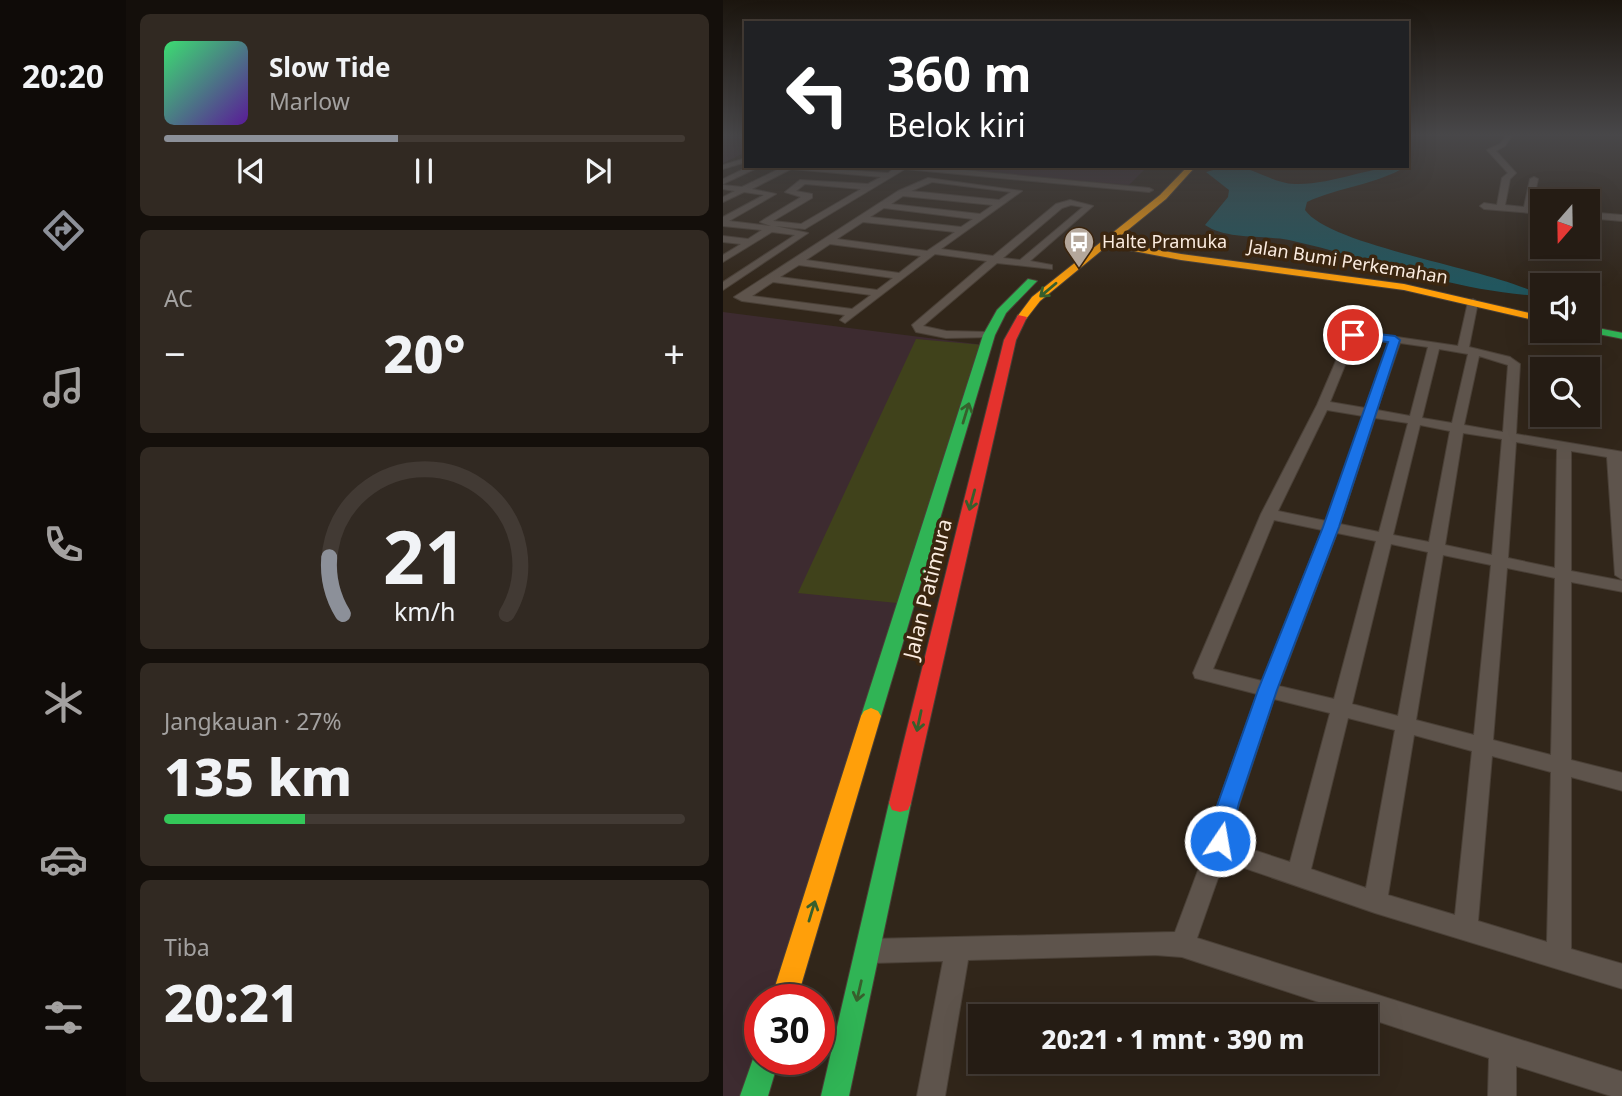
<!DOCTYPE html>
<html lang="id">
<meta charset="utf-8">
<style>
:root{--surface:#251c14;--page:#312922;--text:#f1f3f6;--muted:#a3a1a0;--line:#423a34;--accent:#8c9099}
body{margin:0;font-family:"Noto Sans",sans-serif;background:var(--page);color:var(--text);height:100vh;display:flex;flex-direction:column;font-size:26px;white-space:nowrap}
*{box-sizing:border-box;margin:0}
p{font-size:23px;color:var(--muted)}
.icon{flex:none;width:38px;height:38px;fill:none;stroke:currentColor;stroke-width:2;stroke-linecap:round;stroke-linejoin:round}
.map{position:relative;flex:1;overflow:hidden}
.sheet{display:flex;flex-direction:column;gap:14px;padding:14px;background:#140f0b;width:597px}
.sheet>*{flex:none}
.guide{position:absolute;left:21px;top:21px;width:665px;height:147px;border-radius:0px;box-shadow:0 7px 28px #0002,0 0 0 2px var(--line);background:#202124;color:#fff;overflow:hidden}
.needle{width:46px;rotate:200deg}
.tools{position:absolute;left:807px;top:189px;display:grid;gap:14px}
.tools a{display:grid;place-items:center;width:70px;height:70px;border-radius:0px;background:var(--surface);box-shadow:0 7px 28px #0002,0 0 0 2px var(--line);font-size:35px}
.speed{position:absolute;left:21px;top:984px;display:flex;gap:14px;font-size:35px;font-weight:700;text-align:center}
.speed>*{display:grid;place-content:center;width:91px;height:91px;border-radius:50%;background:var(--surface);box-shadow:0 7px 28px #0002,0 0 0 2px var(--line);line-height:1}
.speed .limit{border:10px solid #d22;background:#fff;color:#111}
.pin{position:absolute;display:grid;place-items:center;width:60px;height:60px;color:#fff;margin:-30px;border:4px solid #fff;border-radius:50%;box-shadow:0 2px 7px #0007}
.me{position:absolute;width:77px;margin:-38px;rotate:12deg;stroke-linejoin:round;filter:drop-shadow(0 0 5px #0008)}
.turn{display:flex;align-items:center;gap:24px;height:147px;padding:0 28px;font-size:32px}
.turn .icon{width:91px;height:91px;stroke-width:2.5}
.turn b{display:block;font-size:49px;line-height:60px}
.big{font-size:52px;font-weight:800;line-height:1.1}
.sheet .card{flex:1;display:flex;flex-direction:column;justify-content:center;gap:10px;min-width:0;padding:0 24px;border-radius:10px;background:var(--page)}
.sheet .dial{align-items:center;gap:0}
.dial svg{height:182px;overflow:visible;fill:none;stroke:var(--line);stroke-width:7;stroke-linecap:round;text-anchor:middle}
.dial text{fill:var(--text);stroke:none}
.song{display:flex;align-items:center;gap:21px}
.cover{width:84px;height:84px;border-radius:10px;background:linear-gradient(135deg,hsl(140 70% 55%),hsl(270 70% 35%))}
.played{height:7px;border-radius:4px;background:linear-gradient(90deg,var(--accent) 45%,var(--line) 45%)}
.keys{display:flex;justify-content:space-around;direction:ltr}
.heat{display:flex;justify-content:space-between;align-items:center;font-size:38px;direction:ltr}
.charge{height:10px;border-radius:5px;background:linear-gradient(90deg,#34c759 27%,var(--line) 0)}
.trip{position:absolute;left:245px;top:1004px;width:410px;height:70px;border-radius:0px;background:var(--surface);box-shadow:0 7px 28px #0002,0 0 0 2px var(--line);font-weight:800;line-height:70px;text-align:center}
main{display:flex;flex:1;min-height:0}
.tab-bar{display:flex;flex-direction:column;width:126px;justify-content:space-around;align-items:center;background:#0f0b08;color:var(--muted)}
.tab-bar .icon{width:49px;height:49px}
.tab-bar .active{color:var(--accent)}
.tab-bar b{font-size:32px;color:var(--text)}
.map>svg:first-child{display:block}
.industrial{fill:#3d2b30}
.green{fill:#40421b}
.water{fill:#21565e}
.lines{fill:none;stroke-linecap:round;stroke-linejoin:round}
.street-casing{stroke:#4a4037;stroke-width:2}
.fast-casing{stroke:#4a4037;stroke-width:2}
.slow-casing{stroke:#4a4037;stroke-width:2}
.jam-casing{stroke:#4a4037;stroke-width:2}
.street{fill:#5e544c;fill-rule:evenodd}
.fast{fill:#30b455;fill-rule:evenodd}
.slow{fill:#ff9f0a;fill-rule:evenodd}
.jam{fill:#e5322d;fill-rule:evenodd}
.oneway{stroke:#375f2c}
.route{fill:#1a73e8;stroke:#114b97;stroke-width:2}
.labels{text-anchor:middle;stroke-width:7;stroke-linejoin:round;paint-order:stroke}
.far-poi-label{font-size:18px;fill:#fbece0;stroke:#3b2610;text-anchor:start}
.far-street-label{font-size:18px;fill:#fbece0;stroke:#3b2610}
.street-label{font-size:21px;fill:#fbece0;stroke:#3b2610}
</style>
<main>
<nav class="tab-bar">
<b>20:20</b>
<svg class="icon active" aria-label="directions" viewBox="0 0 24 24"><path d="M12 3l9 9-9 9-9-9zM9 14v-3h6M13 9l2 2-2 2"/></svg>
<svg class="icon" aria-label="music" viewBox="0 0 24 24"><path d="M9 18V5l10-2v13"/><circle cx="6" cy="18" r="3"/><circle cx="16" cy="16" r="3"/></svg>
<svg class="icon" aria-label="phone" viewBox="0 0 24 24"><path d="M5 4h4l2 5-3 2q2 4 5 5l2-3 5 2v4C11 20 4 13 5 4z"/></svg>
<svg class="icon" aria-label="climate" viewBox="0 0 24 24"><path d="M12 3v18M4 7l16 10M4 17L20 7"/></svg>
<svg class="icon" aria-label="car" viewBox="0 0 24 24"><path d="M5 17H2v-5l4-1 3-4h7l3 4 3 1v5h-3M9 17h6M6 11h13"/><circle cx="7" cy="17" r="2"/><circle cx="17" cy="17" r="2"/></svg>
<svg class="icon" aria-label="filters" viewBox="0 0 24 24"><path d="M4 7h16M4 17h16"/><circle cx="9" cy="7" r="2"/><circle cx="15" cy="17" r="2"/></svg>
</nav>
<section class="sheet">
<div class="card">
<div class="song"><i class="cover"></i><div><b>Slow Tide</b><p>Marlow</p></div></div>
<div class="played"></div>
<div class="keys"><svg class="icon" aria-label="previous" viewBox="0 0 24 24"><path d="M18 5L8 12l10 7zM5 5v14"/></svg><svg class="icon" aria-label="pause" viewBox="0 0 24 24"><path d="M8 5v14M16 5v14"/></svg><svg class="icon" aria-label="next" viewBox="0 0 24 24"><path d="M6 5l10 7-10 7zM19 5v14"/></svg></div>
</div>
<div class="card"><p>AC</p>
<div class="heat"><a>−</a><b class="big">20°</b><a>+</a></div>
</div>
<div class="card dial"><svg viewBox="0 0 100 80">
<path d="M14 69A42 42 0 1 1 86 69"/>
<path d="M14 69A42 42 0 0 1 8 44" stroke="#8c9099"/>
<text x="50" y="56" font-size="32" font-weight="700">21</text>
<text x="50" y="72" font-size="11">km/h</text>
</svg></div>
<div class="card"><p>Jangkauan · 27%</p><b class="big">135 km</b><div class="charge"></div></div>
<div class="card"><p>Tiba</p><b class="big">20:21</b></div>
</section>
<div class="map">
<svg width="900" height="1096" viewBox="0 0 900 1096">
<rect width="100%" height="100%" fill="#31261a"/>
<path class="industrial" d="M0,134H23V152L0,163Z
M191,166H425L406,185Z
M0,312L261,345L49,999H37V1038L18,1096H0Z"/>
<path class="green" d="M193,339L260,345L174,603L75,593Z"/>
<path class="water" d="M505,166C530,166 548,183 572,184C610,185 646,166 684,166C653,185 616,187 584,202L582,210C608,247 772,269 819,296C732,292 651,259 566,240C541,235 504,240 482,225L505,197L506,190L483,172Z"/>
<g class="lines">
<g class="street-casing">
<path id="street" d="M784,134H790L782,146L773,151L793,173L787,179L782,205L801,207L807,179L811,177L815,179L809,208H819V214L761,209L757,206L761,203L774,205L779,178L785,173L764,150L777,144Z
M23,158V162L0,169V165Z
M27,166H38L0,184V179Z
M56,166L165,173L172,168L167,166H198L426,188L430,190L426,192L182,169L82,229L52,226L85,233L0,290V282L72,235L49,232L0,262V255L18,244L0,242V236L25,239L39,230L0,226V217L41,195L21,192L0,202V197L12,191L0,189V185L19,187L58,168ZM68,169L158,177L145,184L77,180L62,192L78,197L37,222L48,226L6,221L53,194L29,189ZM82,184L138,189L78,224L50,221L89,198V194L73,191Z
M205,178L299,191L218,249L270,256L333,204L347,200L370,206L307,261L329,265V269L274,263L200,326L223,331L266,332L270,333V337L223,338L193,332L189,325L264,261L212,254L122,323L117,320L122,315L19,301L11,297L175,191ZM209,182L288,192L276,200L188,191ZM180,196L270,205L257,214L168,204ZM348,205L360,207L297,260L280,258L339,208ZM161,208L250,219L238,227L147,217ZM140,222L232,232L204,251L114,239ZM107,244L198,256L176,273L83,260ZM76,265L170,278L154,290L57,277ZM50,282L148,295L129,309L29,296Z
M864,212L900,215V221L864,218Z
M750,299L755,302L746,347L787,357L797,364L793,434L900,452V580L892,575L884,457L848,451V571L900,581V592L848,582V760L900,773V791L848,777V949L900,964V989L652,913L501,861L474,938L900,1072V1096H888L793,1066V1096H765L766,1058L459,957L432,955L245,960L222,1096H194L220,961L148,963L139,960L136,951L139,942L148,939L452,932L486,841L487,826L534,694L472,678L470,673L538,514L594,405L625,333L640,332L735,346L745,302ZM633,338L666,342L642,408L607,402ZM677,343L705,347L687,416L654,410ZM716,349L745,354L729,423L699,418ZM756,356L785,365L780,432L741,425ZM604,410L640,416L603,521L555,511ZM652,418L685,423L656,532L617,524ZM697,425L727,431L706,542L670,535ZM740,433L779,439L769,555L722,545ZM793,442L834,449L832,568L785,558ZM551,520L599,530L539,681L490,669ZM614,533L653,541L611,699L556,686ZM668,544L705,552L675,716L629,704ZM720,555L768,565L751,735L693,720ZM784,568L832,578L828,755L770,740ZM551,699L607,713L567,862L515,845L508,838L509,826ZM625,718L672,730L643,888L588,869ZM691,735L749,751L732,915L665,895ZM769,756L828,772L824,942L755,921Z"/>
</g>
<g class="fast-casing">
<path id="fast" d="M305,279L314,281L283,313L272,335L158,716L155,721L148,724L141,721L138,716L260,335L274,310Z
M864,326L900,333V339L860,331H864Z
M177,794L185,796L188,803L126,1096H98L166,803L169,796Z
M37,1048V1059H56L45,1096H17L30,1059Z"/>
</g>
<g class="slow-casing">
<path id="slow" d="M465,166H473L443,199L390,242L458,254L681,284L819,316V322L681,290L458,260L384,246L317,301L303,319H295L294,317L309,297L437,195Z
M148,708L155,711L158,716L74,999H48L138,716L141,711Z"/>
</g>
<g class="jam-casing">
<path id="jam" d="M295,315L304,317L293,340L188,803L185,810L177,812L169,810L166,803L180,745L281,340Z"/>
</g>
<use href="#street" class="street"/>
<use href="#fast" class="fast"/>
<use href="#slow" class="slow"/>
<use href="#jam" class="jam"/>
</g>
<defs><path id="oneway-shaft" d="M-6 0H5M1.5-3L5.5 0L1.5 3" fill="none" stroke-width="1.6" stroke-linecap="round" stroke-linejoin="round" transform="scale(1.75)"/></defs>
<g class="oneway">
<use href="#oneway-shaft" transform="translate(325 290) rotate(140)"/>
<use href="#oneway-shaft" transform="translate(243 413) rotate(-73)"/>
<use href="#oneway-shaft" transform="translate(249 500) rotate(105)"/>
<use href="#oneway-shaft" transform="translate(196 721) rotate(102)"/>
<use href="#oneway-shaft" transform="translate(89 911) rotate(-73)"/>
<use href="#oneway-shaft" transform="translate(136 991) rotate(103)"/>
</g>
<linearGradient id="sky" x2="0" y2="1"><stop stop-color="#1b150e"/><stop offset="0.47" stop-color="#484749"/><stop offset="1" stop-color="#484749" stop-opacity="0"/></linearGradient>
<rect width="900" height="287" fill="url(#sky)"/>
<path class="route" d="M630,331L672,336L677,340L616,527L554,690L516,803L505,848L497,851L489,848L484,835L495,803L535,690L600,527L665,342L626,337V332Z"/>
<defs>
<g id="bus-pin" transform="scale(1.575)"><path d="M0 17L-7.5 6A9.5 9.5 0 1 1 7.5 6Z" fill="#b4a79b" stroke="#3b2610"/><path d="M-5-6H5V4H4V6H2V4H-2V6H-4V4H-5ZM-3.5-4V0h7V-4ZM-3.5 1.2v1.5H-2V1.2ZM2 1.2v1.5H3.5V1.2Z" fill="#fff"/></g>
</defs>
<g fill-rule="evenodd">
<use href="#bus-pin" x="356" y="242"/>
</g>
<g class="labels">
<g class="far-poi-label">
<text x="379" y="248">Halte Pramuka</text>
</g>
<g class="far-street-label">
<text transform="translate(625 262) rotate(9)" y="6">Jalan Bumi Perkemahan</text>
</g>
<g class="street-label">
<text transform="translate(205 589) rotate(-76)" y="7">Jalan Patimura</text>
</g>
</g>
</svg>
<div class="tools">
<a><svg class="needle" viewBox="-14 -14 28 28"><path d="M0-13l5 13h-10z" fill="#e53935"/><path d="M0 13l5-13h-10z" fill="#a3a1a0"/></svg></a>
<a><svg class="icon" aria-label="sound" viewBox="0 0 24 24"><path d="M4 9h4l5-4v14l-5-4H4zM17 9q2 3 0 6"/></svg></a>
<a><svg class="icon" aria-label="search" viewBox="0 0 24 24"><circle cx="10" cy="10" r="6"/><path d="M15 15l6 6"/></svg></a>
</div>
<div class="speed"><div class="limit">30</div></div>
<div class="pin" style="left:630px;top:335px;background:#d93025"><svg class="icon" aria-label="arrive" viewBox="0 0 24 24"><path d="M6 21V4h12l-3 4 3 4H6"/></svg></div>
<svg class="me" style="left:497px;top:841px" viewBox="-20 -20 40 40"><circle r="17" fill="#1a73e8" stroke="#fff" stroke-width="3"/><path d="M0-11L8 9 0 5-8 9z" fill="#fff"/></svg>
<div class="trip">20:21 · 1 mnt · 390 m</div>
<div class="guide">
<div class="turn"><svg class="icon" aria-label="left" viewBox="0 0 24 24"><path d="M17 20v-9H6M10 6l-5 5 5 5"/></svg><div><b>360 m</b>Belok kiri</div></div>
</div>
</div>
</main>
